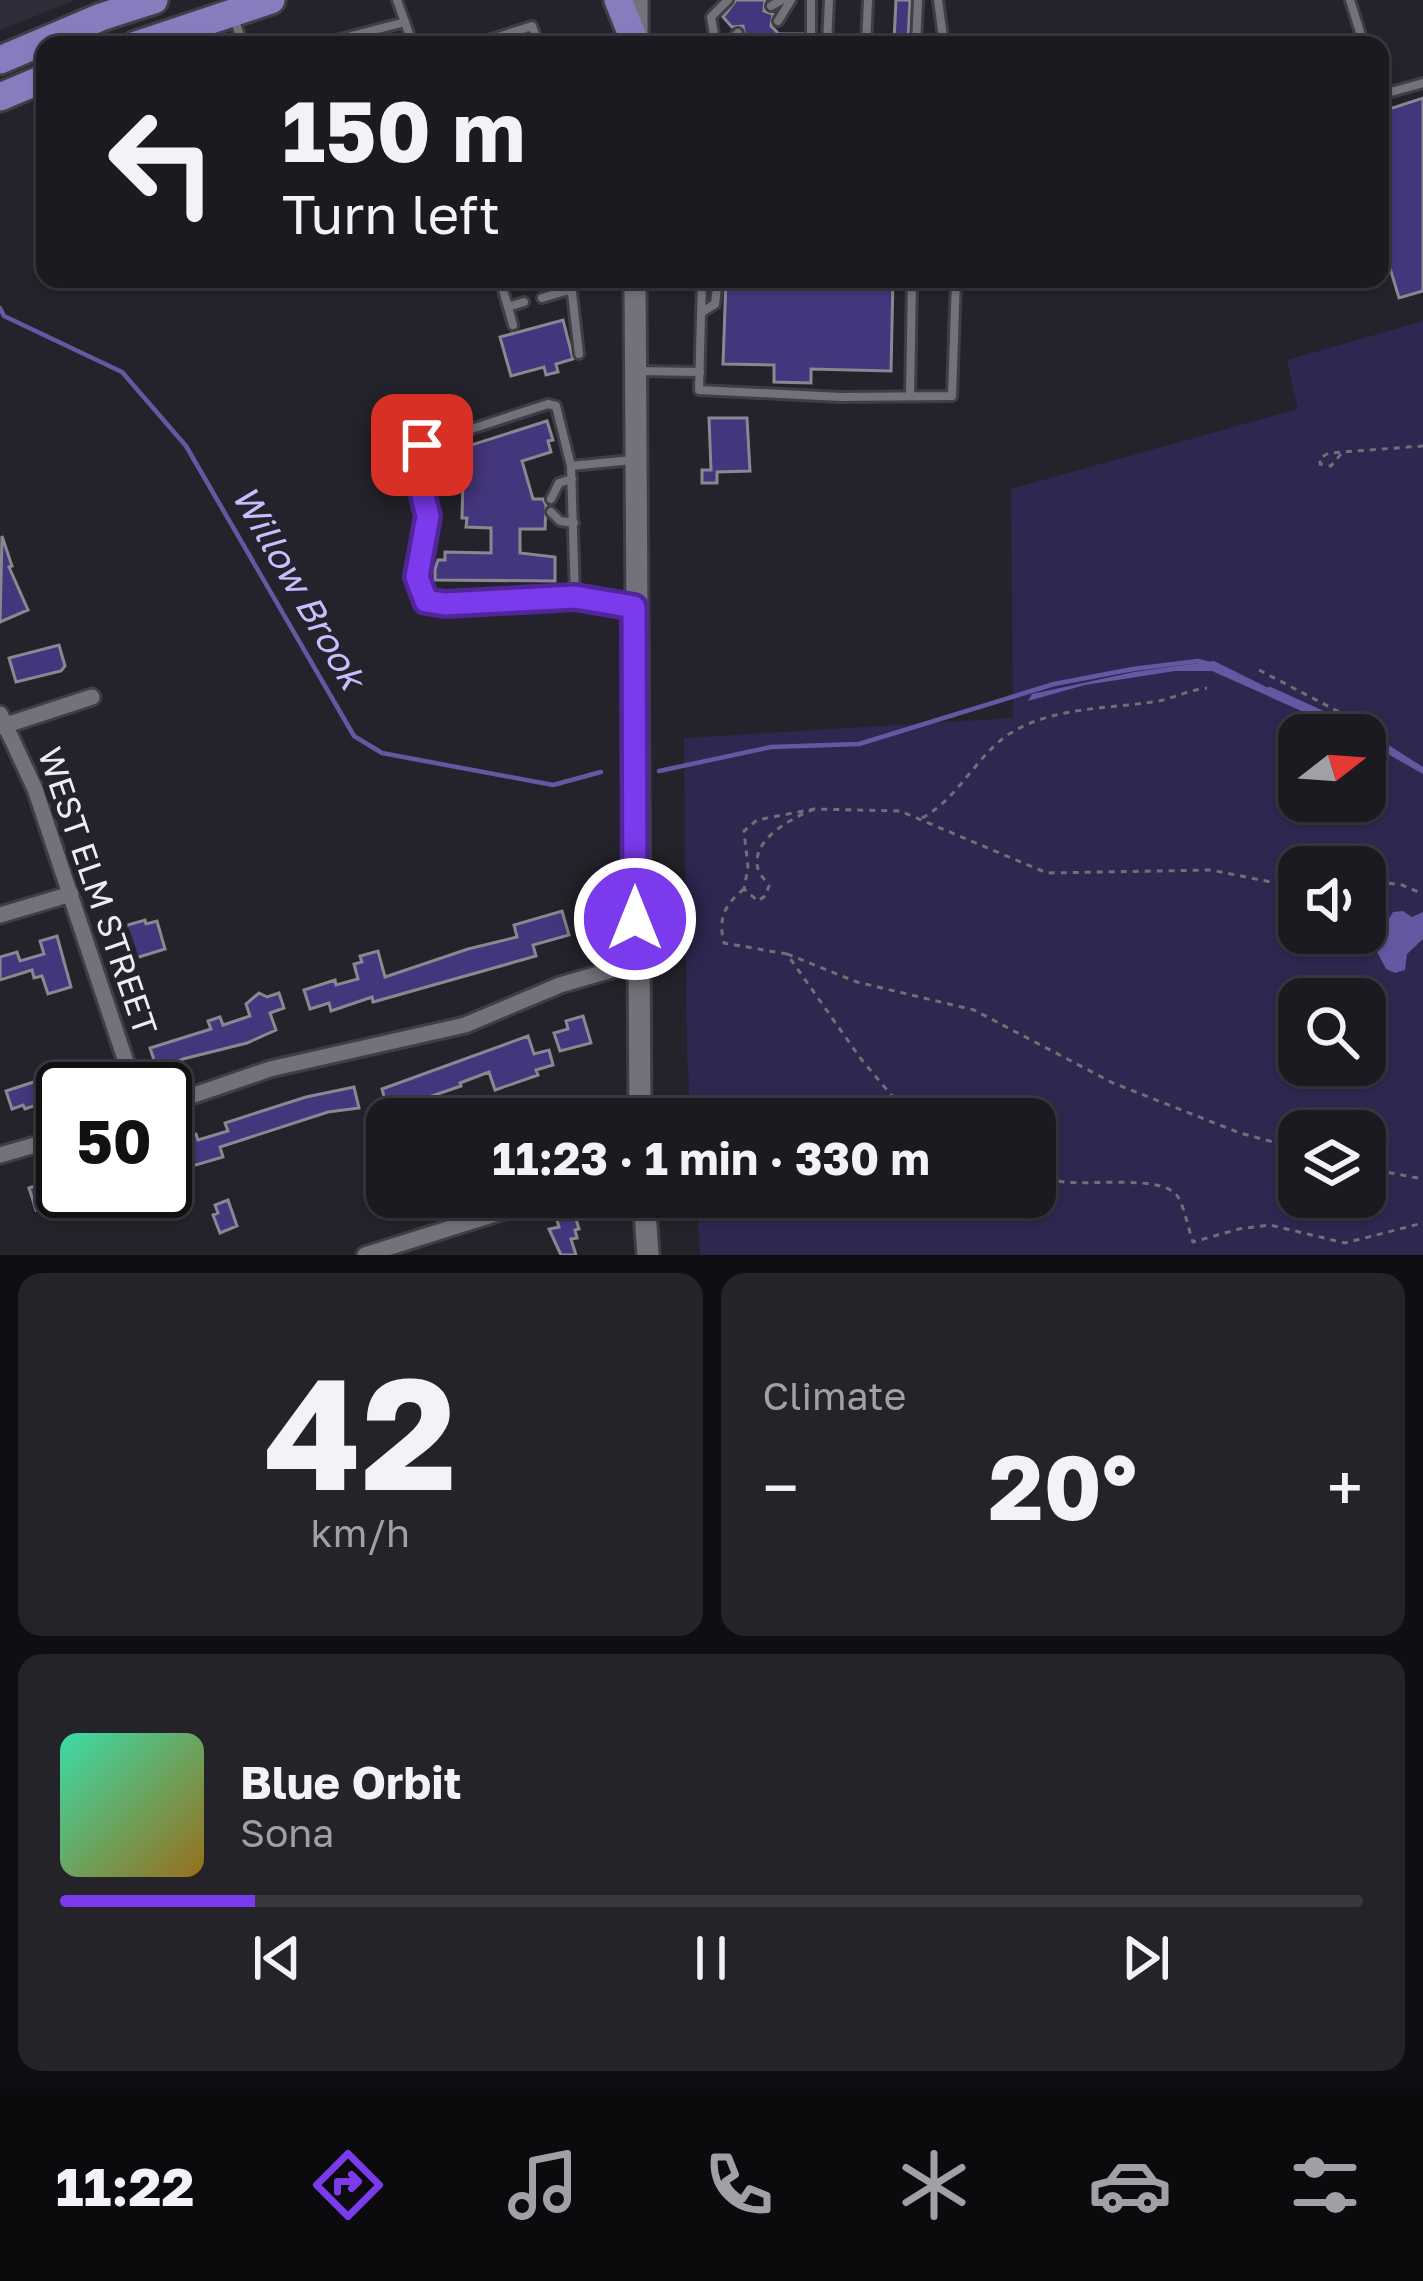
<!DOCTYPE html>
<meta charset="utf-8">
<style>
:root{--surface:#1b1a20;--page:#242329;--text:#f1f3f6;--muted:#a0a1a5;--line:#39383e;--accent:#7c3aed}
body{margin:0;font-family:"Golos Text",sans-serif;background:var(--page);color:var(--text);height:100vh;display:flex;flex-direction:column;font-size:45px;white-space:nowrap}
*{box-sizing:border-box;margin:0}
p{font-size:39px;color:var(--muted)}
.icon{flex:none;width:66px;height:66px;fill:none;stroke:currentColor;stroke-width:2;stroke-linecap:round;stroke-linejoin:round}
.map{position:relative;height:1255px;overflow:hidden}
.sheet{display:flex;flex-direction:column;gap:18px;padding:18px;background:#0f0e12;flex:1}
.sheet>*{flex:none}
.guide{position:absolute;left:36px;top:36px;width:1353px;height:252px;border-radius:24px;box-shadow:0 3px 9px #0004,0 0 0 3px var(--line);background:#1b1a20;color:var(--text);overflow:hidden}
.needle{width:78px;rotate:73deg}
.controls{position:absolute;left:1278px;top:714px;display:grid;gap:24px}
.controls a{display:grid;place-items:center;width:108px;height:108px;border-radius:24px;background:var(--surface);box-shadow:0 3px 9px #0004,0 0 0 3px var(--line);font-size:60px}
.speed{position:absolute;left:36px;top:1062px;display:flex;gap:24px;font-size:60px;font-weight:700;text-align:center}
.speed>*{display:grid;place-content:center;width:156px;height:156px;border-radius:50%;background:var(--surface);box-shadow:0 3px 9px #0004,0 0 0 3px var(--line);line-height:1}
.speed .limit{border:6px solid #111;border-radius:18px;background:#fff;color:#111}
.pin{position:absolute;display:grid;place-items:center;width:102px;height:102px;color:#fff;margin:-51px;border-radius:24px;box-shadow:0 6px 18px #0006}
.me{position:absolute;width:132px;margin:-66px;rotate:0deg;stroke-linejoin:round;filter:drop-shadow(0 0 9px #0008)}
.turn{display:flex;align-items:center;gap:42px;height:252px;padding:0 48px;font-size:54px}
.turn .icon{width:156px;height:156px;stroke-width:2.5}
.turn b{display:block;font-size:84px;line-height:102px}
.big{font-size:90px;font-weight:700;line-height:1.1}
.sheet .tile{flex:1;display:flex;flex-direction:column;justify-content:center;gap:18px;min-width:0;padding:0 42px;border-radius:24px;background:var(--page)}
.sheet .dial{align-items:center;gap:0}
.dial b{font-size:156px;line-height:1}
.song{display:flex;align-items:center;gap:36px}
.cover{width:144px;height:144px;border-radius:18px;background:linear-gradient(135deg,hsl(160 70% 55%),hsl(40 70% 35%))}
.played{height:12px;border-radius:6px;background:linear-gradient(90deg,var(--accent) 15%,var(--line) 15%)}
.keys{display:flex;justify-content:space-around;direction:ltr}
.heat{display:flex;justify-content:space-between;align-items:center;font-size:66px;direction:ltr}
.sheet .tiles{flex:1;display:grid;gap:18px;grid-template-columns:1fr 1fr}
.tile:last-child{grid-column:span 2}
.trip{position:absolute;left:366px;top:1098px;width:690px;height:120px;border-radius:24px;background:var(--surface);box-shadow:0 3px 9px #0004,0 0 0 3px var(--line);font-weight:700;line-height:120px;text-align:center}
.menu{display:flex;height:192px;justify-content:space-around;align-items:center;background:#0b0a0d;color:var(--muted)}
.menu .icon{width:84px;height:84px}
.menu .selected{color:var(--accent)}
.menu b{font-size:54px;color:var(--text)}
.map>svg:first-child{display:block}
.built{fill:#2d2c39}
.green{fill:#2e2750;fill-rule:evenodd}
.water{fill:#6558a2}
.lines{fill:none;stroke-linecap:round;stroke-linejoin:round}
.stream{stroke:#6558a2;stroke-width:4.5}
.building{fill:#44367c;stroke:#898891;stroke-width:3}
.lane-casing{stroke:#3e3e44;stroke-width:14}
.street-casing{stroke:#3e3e44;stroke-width:21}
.secondary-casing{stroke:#3e3e44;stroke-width:27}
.highway-casing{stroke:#3e3e44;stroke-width:33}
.path{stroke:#706f76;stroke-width:3;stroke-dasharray:6 6;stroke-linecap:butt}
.lane{stroke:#72727a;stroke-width:8}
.street{stroke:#72727a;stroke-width:15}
.secondary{stroke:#72727a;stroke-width:21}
.highway{stroke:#867dbf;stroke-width:27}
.route-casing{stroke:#51269a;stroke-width:30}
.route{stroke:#7c3aed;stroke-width:21}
.labels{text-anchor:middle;stroke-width:12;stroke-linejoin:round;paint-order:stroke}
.street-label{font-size:33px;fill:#ececf1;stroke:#24232b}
.water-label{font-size:36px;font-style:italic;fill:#c6bffe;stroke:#24232b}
</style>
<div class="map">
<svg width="1423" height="1255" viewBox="0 0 1423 1255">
<rect width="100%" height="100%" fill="#24232b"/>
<path class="built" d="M0,0H76L0,30Z"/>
<path class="green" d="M1423,321V1255H700L696,1197H1035V1119H691L687,1054L684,738L1013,718L1011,489L1298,409L1287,360ZM1299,735H1365V801H1299ZM1299,867H1365V933H1299ZM1299,999H1365V1065H1299ZM1299,1131H1365V1197H1299Z"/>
<path class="water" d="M1214,661L1335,721L1357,725L1423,767V774L1365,741V735H1355L1212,671H1175L1085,685L1028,701L1032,694L1134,672Z
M1403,911L1412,917L1423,912V939L1407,954L1405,970L1395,973L1386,969L1373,944L1393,912Z"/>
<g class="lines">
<path class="stream" d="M0,308L4,316L122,372L186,446L354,736L382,753L553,785L601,772
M1270,689L1347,724
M659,771L771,747L859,744L1054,684L1133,669L1198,661L1209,664"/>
</g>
<path class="building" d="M736,0H765L764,11L773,14L771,26L779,34H803V45H761L756,36H745L743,26L732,27L723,17Z
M896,0H910L908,42L894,41Z
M1423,98V291L1399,298L1380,235V112Z
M726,279H893L891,371L811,369V383L774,382V365L723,364Z
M563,320L573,359L556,364L558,372L546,375L544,367L511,376L500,337Z
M709,418H747L750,471L717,472V483H702V470H711Z
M547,421L553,440L548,441L551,452L522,461L533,499H543L546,505L545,529H520V553L555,557V581L435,580V569L438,560H445V552L491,553V528L466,527L467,518H462L463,479L436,487L427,459Z
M2,536L12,566L9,567L28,610L0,622Z
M59,645L65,666L61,671L16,682L9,658Z
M562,911L569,935L533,945L536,956L373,1002L372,997L331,1011L329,1003L310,1009L304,990L335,980L336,985L358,979L354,964L362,962L360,956L378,951L385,977L468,949L517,937L514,925Z
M145,920L146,924L157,921L165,949L126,961L122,947L129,945L124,926Z
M57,936L71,987L48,994L42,976L34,978L32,970L0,980V957L17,952L20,961L44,954L40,941Z
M259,993L267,997L279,993L284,1008L270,1013L276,1030L247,1043L183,1059L158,1072L150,1048L211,1029L208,1021L220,1017L223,1025L250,1016L246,1004Z
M583,1016L591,1043L560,1051L554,1033L568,1029L566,1021Z
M528,1036L534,1054L549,1050L553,1065L536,1070L538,1075L495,1090L489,1072L460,1083L461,1086L388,1111L382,1089Z
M98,1061L105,1085L63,1089V1096L25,1109L23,1105L12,1109L6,1091Z
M354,1087L359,1108L328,1112L220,1147L223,1157L189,1167L180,1139L196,1134L198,1140L228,1131L225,1123L306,1097Z
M58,1178H63V1191L88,1194L64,1201L66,1207L56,1210L54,1204L36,1210L29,1188Z
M228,1200L237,1226L220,1233L213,1215L218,1213L215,1205Z
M574,1212L579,1229L575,1230L577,1238L571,1239L576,1255H561L549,1229L559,1227L556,1217Z"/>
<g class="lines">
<g class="lane-casing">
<path id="lane" d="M397,0L413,45
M938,0L944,45
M1350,0L1364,45
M771,6L782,0
M234,18L243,45
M778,21L791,0
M317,45L405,22
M473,45L532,26L539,45
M716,45L711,17L728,0
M726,45L738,33
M745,45L753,43
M811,45V0
M827,45L829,0
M866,45L868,0
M916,45L918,0
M37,89L45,112
M1380,95L1423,83
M500,279L513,325
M702,279L699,390L841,397L952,396L956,279
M542,298L572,289
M508,307L524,302
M702,312L715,304L718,279
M579,354L571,284L599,279
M636,371L700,372
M910,396L912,279
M571,466L575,597L445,604L426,601L417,577L428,516L414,460L422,445L548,404L556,406L571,466L632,460
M551,499L559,483L572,479
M551,512L560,521L574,523
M575,597L633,607"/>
</g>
<g class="street-casing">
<path id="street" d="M0,714L35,789L135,1089
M0,727L92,697
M0,915L71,894
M165,1105L270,1069L465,1025L560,985L636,963
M0,1155L63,1137
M365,1255L549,1197"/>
</g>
<g class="secondary-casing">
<path id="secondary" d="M637,38V0
M635,279L640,1119
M644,1197L648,1255"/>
</g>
<g class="highway-casing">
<path id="highway" d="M618,0L636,45
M136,45L271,0
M0,60L101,17L154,0
M0,97L45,78"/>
</g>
<path class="path" d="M1341,454L1331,466L1320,464V458L1329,453L1423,446
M1259,670L1343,714
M1337,732L1343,714L1363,716
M814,809C793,818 750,839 758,869C760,876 766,880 769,886L765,896L758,901L744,889L748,867L744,831L757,820L814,809L900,811L1047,873L1211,870L1276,883L1299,882
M922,818C959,798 975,757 1009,734C1052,707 1105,709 1153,702C1173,699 1188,690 1207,688
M1365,880L1402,885L1423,894
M744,889C724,905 718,919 724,943L787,954L861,1059L898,1103L911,1112L956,1119
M787,954L857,982L974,1010L1113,1083L1240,1133L1299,1149
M1035,1154L1058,1181C1084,1187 1164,1173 1178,1197C1185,1209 1188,1228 1193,1242L1239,1229L1270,1225L1345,1243L1423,1223
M1365,1168L1423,1179"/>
<use href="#lane" class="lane"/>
<use href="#street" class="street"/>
<use href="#secondary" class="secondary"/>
<use href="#highway" class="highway"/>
</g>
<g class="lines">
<g class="route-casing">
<path id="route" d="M422,445L414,460L428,516L417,577L426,601L445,604L575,597L634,607L635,919"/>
</g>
<use href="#route" class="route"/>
</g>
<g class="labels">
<g class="street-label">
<text transform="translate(98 891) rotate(71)" y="12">WEST ELM STREET</text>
</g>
<g class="water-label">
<text transform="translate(299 587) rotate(60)" y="13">Willow Brook</text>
</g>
</g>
</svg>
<div class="controls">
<a><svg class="needle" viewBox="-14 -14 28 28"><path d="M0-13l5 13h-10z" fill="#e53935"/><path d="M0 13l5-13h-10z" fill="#a0a1a5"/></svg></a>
<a><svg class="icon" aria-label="sound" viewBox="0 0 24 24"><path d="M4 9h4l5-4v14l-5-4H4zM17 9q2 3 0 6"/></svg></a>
<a><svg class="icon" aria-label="search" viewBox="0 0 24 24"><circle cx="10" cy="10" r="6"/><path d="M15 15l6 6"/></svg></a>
<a><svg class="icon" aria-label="layers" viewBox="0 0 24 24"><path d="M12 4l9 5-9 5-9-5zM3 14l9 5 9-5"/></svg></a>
</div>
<div class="speed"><div class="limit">50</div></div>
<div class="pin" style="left:422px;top:445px;background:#d93025"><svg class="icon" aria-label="arrive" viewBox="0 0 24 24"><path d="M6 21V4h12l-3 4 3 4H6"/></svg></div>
<svg class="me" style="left:635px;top:919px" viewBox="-20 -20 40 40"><circle r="17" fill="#7c3aed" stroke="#fff" stroke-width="3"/><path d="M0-11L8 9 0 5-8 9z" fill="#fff"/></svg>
<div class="trip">11:23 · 1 min · 330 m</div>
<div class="guide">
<div class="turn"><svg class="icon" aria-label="left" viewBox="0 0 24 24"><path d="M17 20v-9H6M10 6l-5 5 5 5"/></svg><div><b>150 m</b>Turn left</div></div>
</div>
</div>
<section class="sheet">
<div class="tiles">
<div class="tile dial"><b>42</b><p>km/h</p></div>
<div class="tile"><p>Climate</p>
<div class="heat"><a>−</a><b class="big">20°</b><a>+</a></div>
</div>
<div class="tile">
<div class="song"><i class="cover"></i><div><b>Blue Orbit</b><p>Sona</p></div></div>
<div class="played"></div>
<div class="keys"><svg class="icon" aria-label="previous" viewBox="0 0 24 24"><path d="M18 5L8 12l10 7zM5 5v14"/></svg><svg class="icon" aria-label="pause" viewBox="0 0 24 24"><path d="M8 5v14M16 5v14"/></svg><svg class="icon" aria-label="next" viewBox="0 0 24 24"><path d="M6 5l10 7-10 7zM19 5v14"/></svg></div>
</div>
</div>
</section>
<nav class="menu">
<b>11:22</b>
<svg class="icon selected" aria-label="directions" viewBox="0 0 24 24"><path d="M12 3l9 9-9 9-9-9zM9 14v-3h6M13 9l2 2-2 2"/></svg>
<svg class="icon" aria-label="music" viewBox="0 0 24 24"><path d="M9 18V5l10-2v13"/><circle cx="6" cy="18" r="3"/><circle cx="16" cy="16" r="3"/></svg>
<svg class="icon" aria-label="phone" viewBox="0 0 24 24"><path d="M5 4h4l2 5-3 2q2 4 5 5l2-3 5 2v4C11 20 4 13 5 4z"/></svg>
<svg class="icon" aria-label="climate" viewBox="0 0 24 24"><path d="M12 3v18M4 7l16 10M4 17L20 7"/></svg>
<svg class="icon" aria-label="car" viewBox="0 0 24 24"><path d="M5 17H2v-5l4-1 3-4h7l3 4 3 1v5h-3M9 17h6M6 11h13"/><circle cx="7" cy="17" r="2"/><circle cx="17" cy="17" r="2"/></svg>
<svg class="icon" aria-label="filters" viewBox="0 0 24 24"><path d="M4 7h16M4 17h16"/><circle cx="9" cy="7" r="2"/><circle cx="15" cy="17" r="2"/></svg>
</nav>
